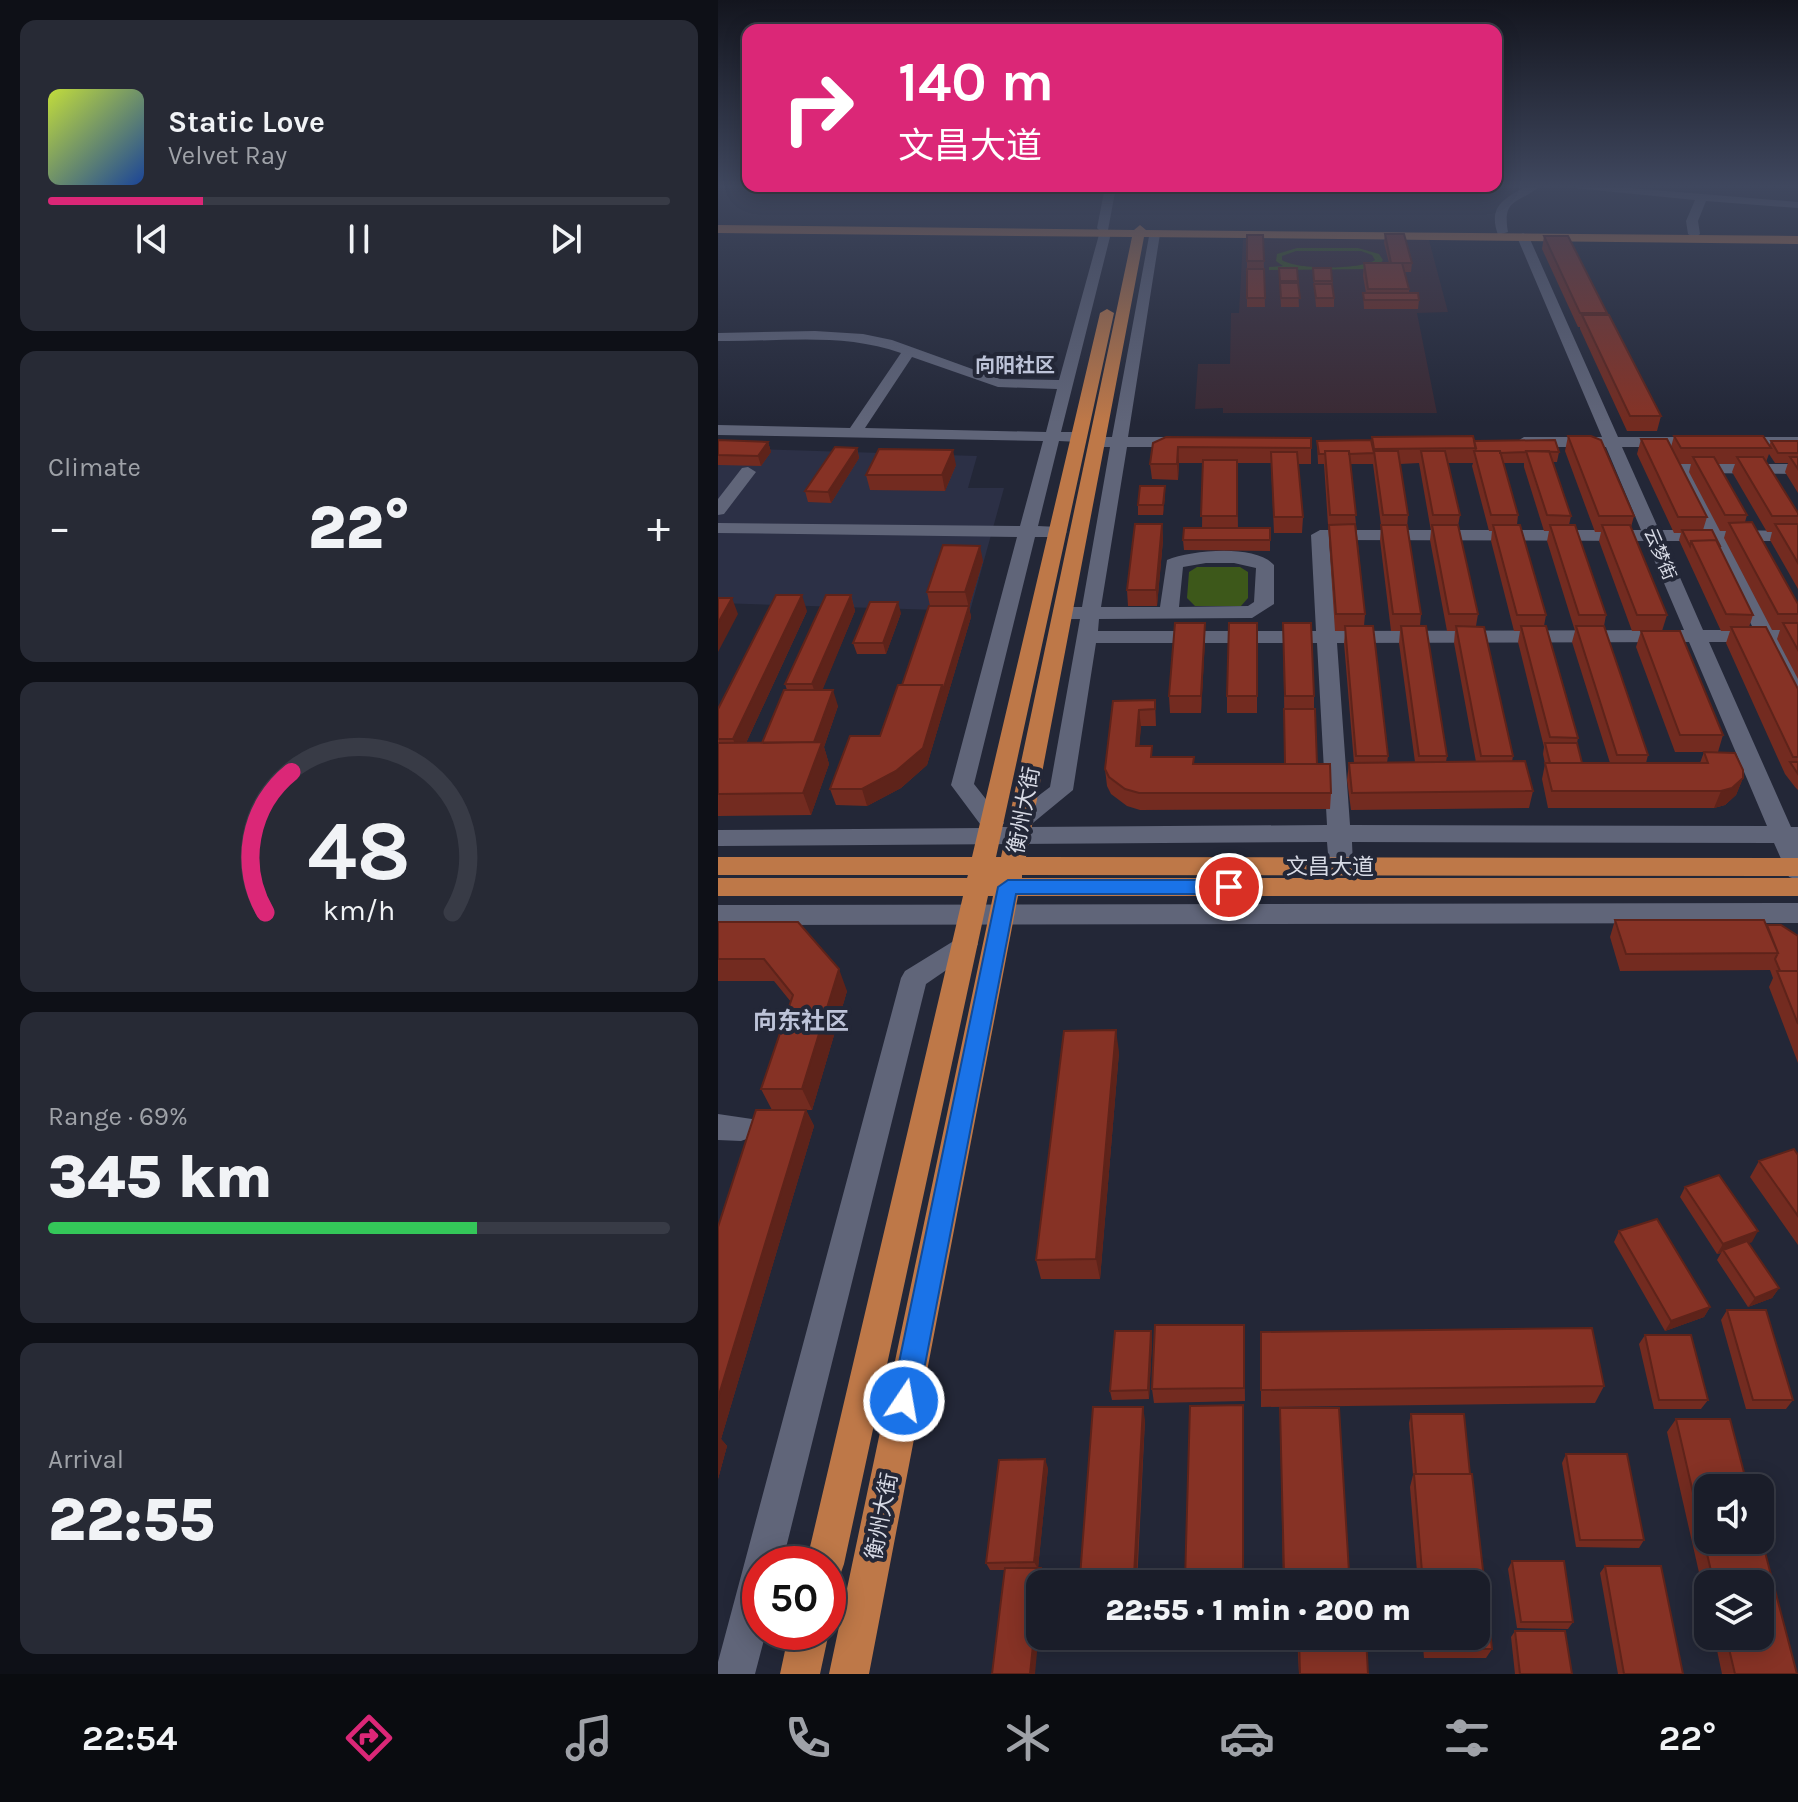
<!DOCTYPE html>
<meta charset="utf-8">
<style>
:root{--surface:#1a1d29;--page:#272a35;--text:#f1f3f6;--muted:#9fa2a8;--line:#383b46;--accent:#db2777}
body{margin:0;font-family:Karla,"Noto Sans SC",sans-serif;background:var(--page);color:var(--text);height:100vh;display:flex;flex-direction:column;font-size:30px;white-space:nowrap}
*{box-sizing:border-box;margin:0}
p{font-size:26px;color:var(--muted)}
.icon{flex:none;width:44px;height:44px;fill:none;stroke:currentColor;stroke-width:2;stroke-linecap:round;stroke-linejoin:round}
.map{position:relative;flex:1;overflow:hidden}
.drawer{display:flex;flex-direction:column;gap:20px;padding:20px;background:#0e1017;width:718px}
.drawer>*{flex:none}
.hud{position:absolute;left:24px;top:24px;width:760px;height:168px;border-radius:16px;box-shadow:0 4px 20px #0003,0 0 0 2px var(--line);background:#db2777;color:#fff;overflow:hidden}
.fabs{position:absolute;left:976px;top:1474px;display:grid;gap:16px}
.fabs a{display:grid;place-items:center;width:80px;height:80px;border-radius:16px;background:var(--surface);box-shadow:0 4px 20px #0003,0 0 0 2px var(--line);font-size:40px}
.speed{position:absolute;left:24px;top:1546px;display:flex;gap:16px;font-size:40px;font-weight:700;text-align:center}
.speed>*{display:grid;place-content:center;width:104px;height:104px;border-radius:50%;background:var(--surface);box-shadow:0 4px 20px #0003,0 0 0 2px var(--line);line-height:1}
.speed .limit{border:12px solid #d22;background:#fff;color:#111}
.pin{position:absolute;display:grid;place-items:center;width:68px;height:68px;color:#fff;margin:-34px;border:4px solid #fff;border-radius:50%;box-shadow:0 2px 8px #0007}
.me{position:absolute;width:88px;margin:-44px;rotate:12deg;stroke-linejoin:round;filter:drop-shadow(0 0 6px #0008)}
.turn{display:flex;align-items:center;gap:28px;height:168px;padding:0 24px;font-size:36px}
.turn .icon{width:104px;height:104px;stroke-width:2.5}
.turn b{display:block;font-size:56px;line-height:68px}
.big{font-size:60px;font-weight:800;line-height:1.1}
.drawer .tile{flex:1;display:flex;flex-direction:column;justify-content:center;gap:12px;min-width:0;padding:0 28px;border-radius:16px;background:var(--page)}
.drawer .dial{align-items:center;gap:0}
.dial svg{height:208px;overflow:visible;fill:none;stroke:var(--line);stroke-width:7;stroke-linecap:round;text-anchor:middle}
.dial text{fill:var(--text);stroke:none}
.song{display:flex;align-items:center;gap:24px}
.cover{width:96px;height:96px;border-radius:12px;background:linear-gradient(135deg,hsl(70 70% 55%),hsl(220 70% 35%))}
.played{height:8px;border-radius:4px;background:linear-gradient(90deg,var(--accent) 25%,var(--line) 25%)}
.keys{display:flex;justify-content:space-around;direction:ltr}
.heat{display:flex;justify-content:space-between;align-items:center;font-size:44px;direction:ltr}
.charge{height:12px;border-radius:6px;background:linear-gradient(90deg,#34c759 69%,var(--line) 0)}
.trip{position:absolute;left:308px;top:1570px;width:464px;height:80px;border-radius:16px;background:var(--surface);box-shadow:0 4px 20px #0003,0 0 0 2px var(--line);font-weight:800;line-height:80px;text-align:center}
.menu{display:flex;height:128px;justify-content:space-around;align-items:center;background:#0a0c10;color:var(--muted)}
.menu .icon{width:56px;height:56px}
.menu .current{color:var(--accent)}
.menu b{font-size:36px;color:var(--text)}
main{display:flex;flex:1;min-height:0}
.map>svg:first-child{display:block}
.built{fill:#2c3046}
.education{fill:#3a2933}
.green{fill:#3d581a;fill-rule:evenodd}
.lines{fill:none;stroke-linecap:round;stroke-linejoin:round}
.minor{fill:#606579;fill-rule:evenodd}
.major{fill:#be7848;fill-rule:evenodd}
.wall{fill:#732b20;fill-rule:evenodd}
.shaded-wall{fill:#5e231a}
.building{fill:#863225;stroke:#5e231a;stroke-width:2}
.route{fill:#1a73e8;stroke:#114b97;stroke-width:2}
.labels{text-anchor:middle;stroke-width:8;stroke-linejoin:round;paint-order:stroke}
.far-street-label{font-size:18px;fill:#d7dae5;stroke:#232737}
.far-neighbourhood-label{font-size:20px;font-weight:bold;fill:#bdc3d8;stroke:#232737}
.street-label{font-size:22px;fill:#d7dae5;stroke:#232737}
.neighbourhood-label{font-size:24px;font-weight:bold;fill:#bdc3d8;stroke:#232737}
</style>
<main>
<section class="drawer">
<div class="tile">
<div class="song"><i class="cover"></i><div><b>Static Love</b><p>Velvet Ray</p></div></div>
<div class="played"></div>
<div class="keys"><svg class="icon" aria-label="previous" viewBox="0 0 24 24"><path d="M18 5L8 12l10 7zM5 5v14"/></svg><svg class="icon" aria-label="pause" viewBox="0 0 24 24"><path d="M8 5v14M16 5v14"/></svg><svg class="icon" aria-label="next" viewBox="0 0 24 24"><path d="M6 5l10 7-10 7zM19 5v14"/></svg></div>
</div>
<div class="tile"><p>Climate</p>
<div class="heat"><a>−</a><b class="big">22°</b><a>+</a></div>
</div>
<div class="tile dial"><svg viewBox="0 0 100 80">
<path d="M14 69A42 42 0 1 1 86 69"/>
<path d="M14 69A42 42 0 0 1 24 15" stroke="#db2777"/>
<text x="50" y="56" font-size="32" font-weight="700">48</text>
<text x="50" y="72" font-size="11">km/h</text>
</svg></div>
<div class="tile"><p>Range · 69%</p><b class="big">345 km</b><div class="charge"></div></div>
<div class="tile"><p>Arrival</p><b class="big">22:55</b></div>
</section>
<div class="map">
<svg width="1080" height="1674" viewBox="0 0 1080 1674">
<rect width="100%" height="100%" fill="#232737"/>
<path class="built" d="M0,448L259,456L250,488H286L252,611L0,603Z"/>
<path class="education" d="M525,239L711,240L730,312L699,313L719,413H505V408L477,409L480,364H512L513,313H521Z"/>
<path class="green" d="M579,248H640L661,254L665,260L658,269L551,270V267L565,266L558,261L559,254ZM578,251H643L654,255L657,260C642,270 579,270 564,260V256Z
M479,567H522L530,572V598L523,606H477L469,598L471,572Z"/>
<g class="lines">
<path class="minor" d="M387,187H398L390,230L393,233L343,432H361L369,437L361,442L341,441L320,526L340,527L349,532L340,537H317L256,784L282,817L286,823L283,827H296L291,821L295,815L332,787L362,619H345L335,613L345,607H364L392,447H380L372,442L380,437H394L432,231L442,234L410,437H469L477,442L469,447H409L383,607H442L449,560C474,550 537,544 556,565V604L534,618L381,619L380,631H598L593,535L602,530H923L888,447H806L798,442L806,437H884L799,237L805,233L811,237L900,437H1080V447H904L941,530H985L954,468L956,464H1080V474L973,473L1003,530L1080,531V541H1009L1055,630H1080V642H1062L1080,677V704L1069,697L1042,642H991L1073,827H1080V880L1071,877L1056,843L634,842L635,866L632,872L623,875L614,872L611,866L609,842L0,846V830L265,828L233,785L299,537L0,533V523L302,526L325,441L0,435V425L132,428L183,353C124,332 61,342 0,341V333L97,331L145,334L174,340L282,379L341,380L382,231L379,228ZM194,357L280,387L339,389L328,432L147,428ZM611,540L928,541L966,630L618,631ZM946,541H991L1036,630H985ZM488,563H516L538,568L536,602L530,606L461,607L465,567ZM971,642L1049,826L632,825L619,643ZM378,643H599L609,825L310,827L355,790Z
M807,187H821C800,204 784,198 790,232L780,235C770,207 785,199 807,187Z
M846,187H900L1080,202V208L988,201L980,221L982,234L976,238L970,234L968,221L977,200Z
M30,467L38,472L6,514L0,515V499L24,468Z
M1080,903V923L0,925V905Z
M247,934L256,937L260,944L256,951L208,984L64,1564H42V1632H48L37,1674H0V1662L183,978L187,971Z
M0,1114L34,1119L38,1128L34,1137L23,1141L0,1140Z"/>
<path class="major" d="M0,225L416,230L422,225L428,230L1080,236V244L426,237L308,857L1080,858V876L304,875V878H1080V896H300L151,1674H111L275,896H270L126,1564L121,1578L110,1582V1564H88L245,896H0V878H249L250,875H0V857H254L382,313L389,309L396,313L278,857H283L414,237L0,233Z
M110,1630L111,1632L102,1674H62L71,1632Z"/>
</g>
<path class="wall" d="M667,234L694,263L693,272H687L691,289V293L701,300L700,309H646L645,293H648L645,276L646,263H671L666,243Z
M529,235H545L547,307H529Z
M826,236L889,313V315L943,416L939,431H909L862,329V327H860L824,249Z
M561,268H579L581,307H563Z
M595,268H613L616,298V307H598Z
M850,436L916,516L913,527L949,615L944,631L1005,735L1000,752H957L918,647L923,631H914L881,541L883,532H877L847,451Z
M956,436L1051,446L1053,441H1080V493L1067,472L1070,463H1057L1051,454L1048,462L1080,513V589L1052,540L1054,532H1049L1014,472L1017,464H1000L1029,515L1027,522L1080,604V679L1059,639L1062,630H1054L1006,538L1008,531H1002L971,472L973,464H962L989,517L985,530L1002,546V548L1035,615L1031,627L1080,689V790L1077,787L1067,774L1008,643L1012,631H1003L961,540L963,533H956L919,454L923,439L953,447Z
M654,437L756,441L841,452L839,462H835L853,516L851,525L888,615L886,626L930,755L928,763H982L986,752L1025,778L1018,795L1007,805L996,808H830L824,779L827,764L825,754L826,747L800,642L802,631H796L773,541L774,531H771L754,466L755,463H730L742,515L740,526L760,614L758,626L795,756L794,762L815,791L811,808L633,810L629,780L631,763H636L626,643L627,631H617L606,464H600L599,441L654,442ZM701,463L713,531L712,540L729,631H737L736,643L758,762H728L729,756L702,626L703,614L689,528L690,515L682,464ZM785,463H806V467L826,531H831L829,541L857,631L854,642L892,763H864L859,743L860,738L826,626L828,615L799,525L800,515ZM632,464H655L663,525L662,540L673,631H682L681,643L697,762L669,763L670,756L646,626L647,614Z
M0,440L50,442L53,452L43,466L0,465Z
M435,443L593,448V464H580L585,517L584,533H556L553,463H519L520,528H552V551L466,550L465,540L484,528L485,463H461L460,480L434,479L432,464Z
M139,448L141,458L113,503L90,502L87,491Z
M238,465L227,491L152,490L148,475Z
M447,496L445,515H420V505Z
M444,524L445,540L439,606H410L409,590Z
M265,561L251,607L253,617L209,765L183,788L149,806L118,805L112,789L162,736L184,685L212,606L209,592Z
M133,595L137,611L104,690L120,706L106,747L111,764L93,815L0,816V709L89,611L28,743H44L69,690L67,684Z
M183,613L168,654H139L135,643Z
M487,623V639L483,713H452L451,696Z
M539,623V713H509V696Z
M565,623L596,696V709L599,764L613,793L612,809L422,810L409,806L393,794L389,786L387,769L395,701L437,700L438,726H423L421,746L435,757L476,764H567Z
M897,920L1049,925L1080,936V1063L1051,987L1055,978L1052,970L902,971L892,937Z
M0,922L129,991L94,1110H88L96,1126L3,1439L9,1446L0,1479V1227L54,1110L43,1089L73,1002L56,981H0Z
M401,1052L382,1279H323L318,1260Z
M1080,1155V1245L1032,1177L1041,1161Z
M967,1187L1034,1242L1030,1243L1061,1288L1054,1298L1030,1307L999,1260L1003,1253L999,1254L962,1197Z
M901,1231L992,1307L986,1317L947,1331L896,1242Z
M1009,1310L1075,1400L1068,1409H1028L1003,1320Z
M526,1325L527,1401L436,1403L434,1389Z
M433,1331L434,1340L431,1399L394,1400L392,1391Z
M543,1332L886,1386L877,1403L543,1407Z
M927,1335L990,1400L983,1409H936L921,1344Z
M525,1405V1584H468L467,1581Z
M562,1408L631,1572L629,1583L644,1584H565Z
M693,1414L752,1474L774,1649L768,1658H706L704,1636H758V1584H700L692,1487L695,1475L691,1423Z
M958,1419H1012L1030,1488H990V1540H1042V1533L1079,1674H1004L996,1636H1042V1584H990V1612L949,1432Z
M427,1420L419,1584H364L362,1577Z
M848,1454L926,1540L921,1548L858,1547L844,1463Z
M330,1468L320,1568L326,1575L287,1570H272L268,1563Z
M794,1561L855,1622L850,1629L799,1628L790,1569Z
M887,1566L965,1674H900L882,1573Z
M797,1631L854,1674H797L793,1637Z
M579,1636H648L650,1674H581Z"/>
<path class="shaded-wall" d="M50,442L53,452L43,466L40,456Z
M460,447L461,463L460,480L459,464Z
M139,448L141,458L113,503L110,492Z
M235,450L238,465L227,491L224,475Z
M447,486V496L445,515V505Z
M444,524L445,540L439,606L438,590Z
M262,546L265,561L251,607L253,617L209,765L183,788L149,806L144,789L224,685L251,608L247,592Z
M84,595L89,611L22,756L15,739Z
M133,595L137,611L100,701L94,684Z
M14,598L20,614L0,652V623Z
M180,602L183,613L168,654L165,643Z
M487,623V639L483,713V696Z
M115,690L120,706L106,747L111,764L93,815L85,793L95,743Z
M421,710L423,726L420,763L418,746Z
M1025,778L1018,795L1007,805L996,808L1003,791Z
M121,969L129,991L94,1110L84,1089Z
M398,1030L401,1052L382,1279L378,1259Z
M88,1110L96,1126L3,1439L9,1446L0,1479V1398Z
M1040,1231L1034,1242L1007,1252L1005,1250L1003,1253L999,1254L1005,1244Z
M1061,1288L1054,1298L1030,1307L1037,1298Z
M992,1307L986,1317L947,1331L953,1321Z
M433,1331L434,1340L431,1399L430,1390Z
M425,1407L427,1420L418,1584L416,1576Z
M327,1459L330,1468L320,1569L316,1562Z
M323,1568L326,1575V1584H322V1620L317,1674H312Z"/>
<path class="building" d="M667,234H686L694,263H673Z
M529,235H545L546,261H529Z
M826,236H850L889,313H862Z
M646,263H684L691,289H650Z
M561,268H579L580,281H562Z
M595,268H613L614,281H596Z
M529,269H546L547,298H529Z
M562,283H580L582,298H563Z
M596,284H614L616,298H598Z
M645,293H700L701,300H646Z
M864,315H891L943,416H912Z
M755,436L758,448L656,449L654,437Z
M850,436H873L883,440L916,516H881Z
M956,436H1045L1053,448H963Z
M448,437L593,438V448L460,447L459,464H432L435,443Z
M923,439H949L989,517H960Z
M0,440L50,442L40,456L0,455Z
M653,440L656,453L631,454V451H607V454H601L599,441Z
M837,440L841,452L808,451V452L782,453V451H758L756,441Z
M1053,441H1080V453H1060Z
M117,447L139,448L110,492L87,491Z
M161,449L235,450L224,475H148Z
M607,451H631L638,515H612Z
M656,451H680L690,515H665Z
M703,451H727L742,515H715Z
M756,451H782L800,515H773Z
M808,451H831L853,516L829,515Z
M553,452H579L585,517H556Z
M975,457H996L1029,515H1007Z
M1019,457H1045L1080,513V516H1054Z
M1072,457H1080V469Z
M485,460H519V516H483Z
M422,486H447L445,505H420Z
M1034,522L1080,604V614H1060L1011,523Z
M417,524H444L438,590H409Z
M637,524L647,614H618L611,525Z
M1057,524H1080V563Z
M663,525H689L703,614H675Z
M714,525H740L760,614H731Z
M775,525H802L828,615H799Z
M832,525H857L888,615H861Z
M884,525H912L949,615H919Z
M466,528H552V540H465Z
M964,530H994L1002,546H1001L998,540L973,541L972,546Z
M998,540L1035,615L1008,614L973,541Z
M225,545L262,546L247,592H209Z
M58,595H84L15,739H0V709Z
M108,595H133L94,684H67Z
M0,598H14L0,623Z
M152,602H180L165,643H135Z
M211,606H251L225,690L224,685H184Z
M457,623H487L483,696H451Z
M511,623H539V696H509Z
M565,623H593L596,696H567Z
M1065,623H1080V650Z
M627,626H655L670,756H638Z
M683,626H708L729,756H701Z
M738,626L766,627L795,756H763Z
M803,626H828L860,738L832,737Z
M858,626H886L930,755H899Z
M1013,627H1048L1080,689V757H1075Z
M923,631H962L1005,735H962Z
M180,685H224L205,748L178,771L144,789H112L132,736H162Z
M66,690H115L96,742L44,743Z
M437,700V709L421,710L418,746H434L433,757H476L475,764H612L613,793H421L407,789L391,777L387,769L395,701Z
M566,709H597L599,764H567Z
M104,742L85,793L0,794V743Z
M827,743H859L864,763H832Z
M986,752L1017,753L1025,770V778L1014,788L1003,791H834L827,763H990Z
M807,761L815,791L634,793L631,763Z
M1072,762H1080V774Z
M897,920H1046L1060,953L908,954Z
M0,922H80L121,969L84,1089H43L75,995L46,959H0Z
M1049,925H1063L1080,936V971H1062L1057,959L1060,953Z
M1059,971H1080V1024Z
M398,1030L378,1259L318,1260L346,1031Z
M38,1110H88L0,1398V1227Z
M1076,1149L1080,1155V1216L1041,1161Z
M1001,1175L1040,1231L1005,1244L967,1187Z
M939,1219L992,1307L953,1321L901,1231Z
M1029,1241L1061,1288L1037,1298L1005,1250Z
M1009,1310H1048L1075,1400H1035Z
M437,1325H526V1388L434,1389Z
M874,1328L886,1386L543,1390V1332Z
M397,1331H433L430,1390L392,1391Z
M927,1335H973L990,1400H941Z
M525,1405V1580L467,1581L472,1406Z
M375,1407H425L416,1576L362,1577Z
M562,1408H621L631,1572L566,1573Z
M693,1414H746L752,1474H698Z
M958,1419H1012L1030,1488H990V1540H1042V1533L1079,1674H1017L1008,1636H1042V1584H996Z
M848,1454H909L926,1540H862Z
M327,1459L316,1562L268,1563L281,1460Z
M696,1474H754L774,1649H710L709,1636H758V1584H705Z
M794,1561H846L855,1622H803Z
M887,1566H943L965,1674H906Z
M287,1568H323L312,1674H274Z
M644,1582V1584L579,1583Z
M797,1631H847L854,1674H802Z
M581,1636H648L650,1674H582Z"/>
<linearGradient id="sky" x2="0" y2="1"><stop stop-color="#13151e"/><stop offset="0.44" stop-color="#3f475e"/><stop offset="1" stop-color="#3f475e" stop-opacity="0"/></linearGradient>
<rect width="1080" height="422" fill="url(#sky)"/>
<path class="route" d="M290,880H511L520,887L511,894H298L200,1401L196,1410L186,1414L177,1410L173,1401L280,887Z"/>
<g class="labels">
<g class="far-street-label">
<text transform="translate(942 554) rotate(67)" y="6">云梦街</text>
</g>
<g class="far-neighbourhood-label">
<text x="297" y="372">向阳社区</text>
</g>
<g class="street-label">
<text transform="translate(305 810) rotate(-79)" y="8">衡州大街</text>
<text x="612" y="874">文昌大道</text>
<text transform="translate(163 1516) rotate(-79)" y="8">衡州大街</text>
</g>
<g class="neighbourhood-label">
<text x="83" y="1029">向东社区</text>
</g>
</g>
</svg>
<div class="fabs">
<a><svg class="icon" aria-label="sound" viewBox="0 0 24 24"><path d="M4 9h4l5-4v14l-5-4H4zM17 9q2 3 0 6"/></svg></a>
<a><svg class="icon" aria-label="layers" viewBox="0 0 24 24"><path d="M12 4l9 5-9 5-9-5zM3 14l9 5 9-5"/></svg></a>
</div>
<div class="speed"><div class="limit">50</div></div>
<div class="pin" style="left:511px;top:887px;background:#d93025"><svg class="icon" aria-label="arrive" viewBox="0 0 24 24"><path d="M6 21V4h12l-3 4 3 4H6"/></svg></div>
<svg class="me" style="left:186px;top:1401px" viewBox="-20 -20 40 40"><circle r="17" fill="#1a73e8" stroke="#fff" stroke-width="3"/><path d="M0-11L8 9 0 5-8 9z" fill="#fff"/></svg>
<div class="trip">22:55 · 1 min · 200 m</div>
<div class="hud">
<div class="turn"><svg class="icon" aria-label="right" viewBox="0 0 24 24"><path d="M7 20v-9h11M14 6l5 5-5 5"/></svg><div><b>140 m</b>文昌大道</div></div>
</div>
</div>
</main>
<nav class="menu">
<b>22:54</b>
<svg class="icon current" aria-label="directions" viewBox="0 0 24 24"><path d="M12 3l9 9-9 9-9-9zM9 14v-3h6M13 9l2 2-2 2"/></svg>
<svg class="icon" aria-label="music" viewBox="0 0 24 24"><path d="M9 18V5l10-2v13"/><circle cx="6" cy="18" r="3"/><circle cx="16" cy="16" r="3"/></svg>
<svg class="icon" aria-label="phone" viewBox="0 0 24 24"><path d="M5 4h4l2 5-3 2q2 4 5 5l2-3 5 2v4C11 20 4 13 5 4z"/></svg>
<svg class="icon" aria-label="climate" viewBox="0 0 24 24"><path d="M12 3v18M4 7l16 10M4 17L20 7"/></svg>
<svg class="icon" aria-label="car" viewBox="0 0 24 24"><path d="M5 17H2v-5l4-1 3-4h7l3 4 3 1v5h-3M9 17h6M6 11h13"/><circle cx="7" cy="17" r="2"/><circle cx="17" cy="17" r="2"/></svg>
<svg class="icon" aria-label="filters" viewBox="0 0 24 24"><path d="M4 7h16M4 17h16"/><circle cx="9" cy="7" r="2"/><circle cx="15" cy="17" r="2"/></svg>
<b>22°</b>
</nav>
